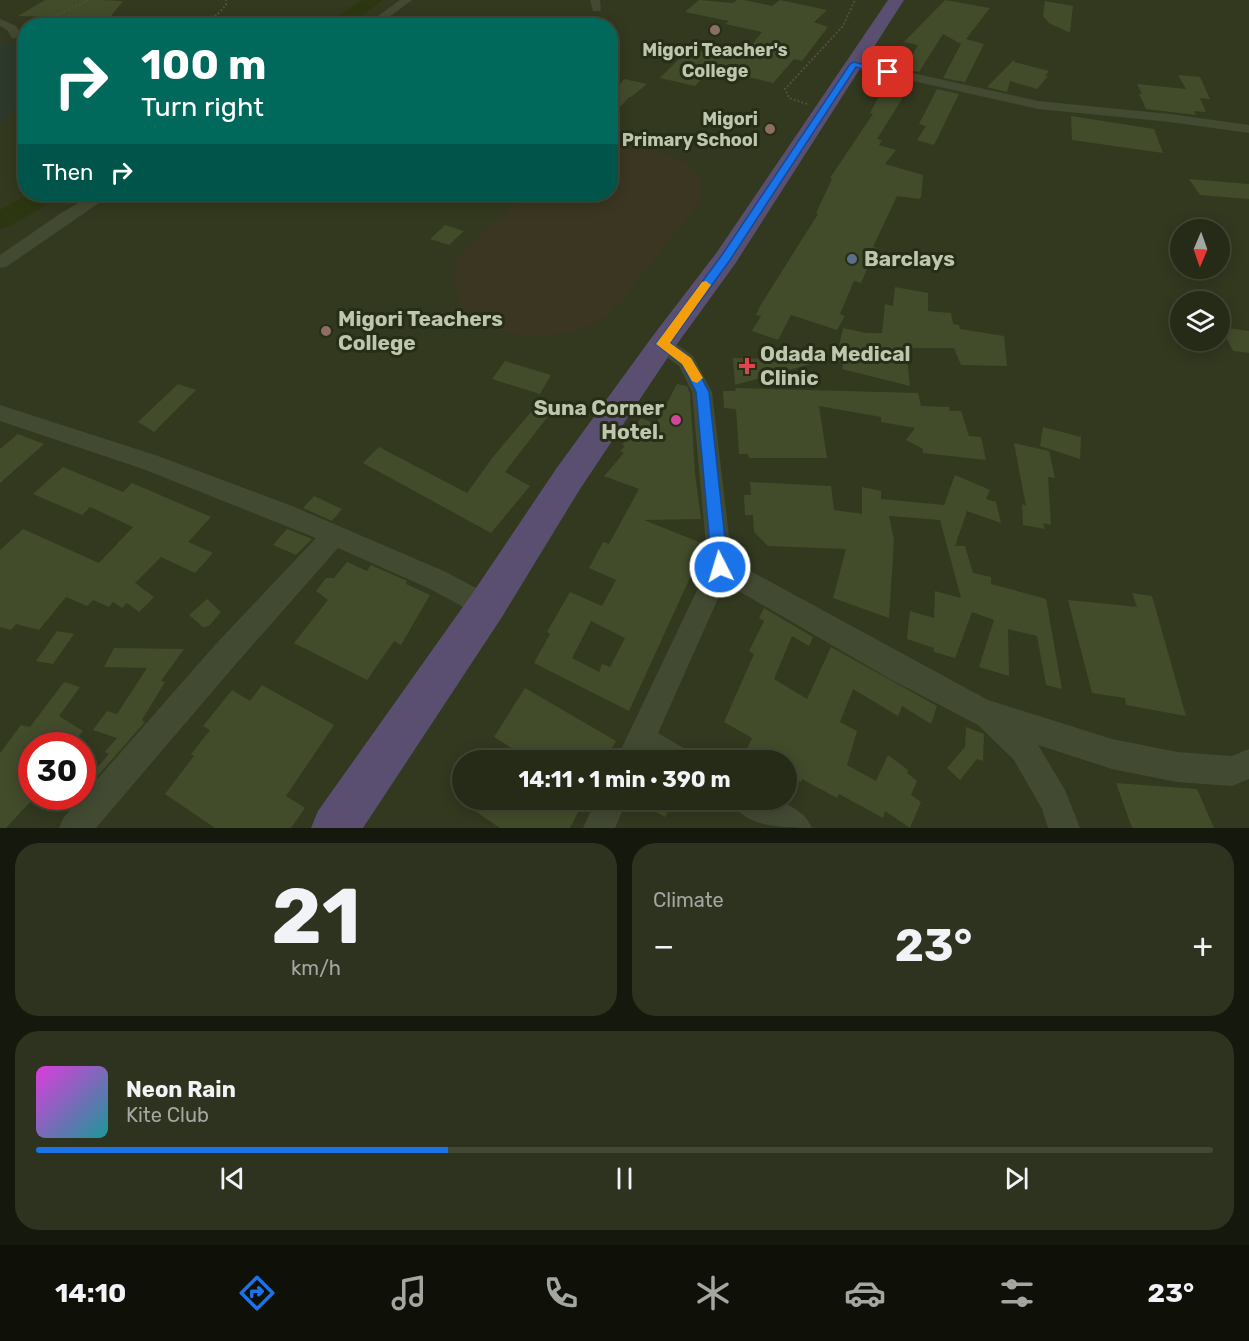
<!DOCTYPE html>
<meta charset="utf-8">
<style>
:root{--surface:#262b17;--page:#2e3320;--text:#f1f3f6;--muted:#a4a7a1;--line:#424736;--accent:#1a73e8}
body{margin:0;font-family:Rubik,sans-serif;background:var(--page);color:var(--text);height:100vh;display:flex;flex-direction:column;font-size:22px;white-space:nowrap}
*{box-sizing:border-box;margin:0}
p{font-size:20px;color:var(--muted)}
.icon{flex:none;width:33px;height:33px;fill:none;stroke:currentColor;stroke-width:2;stroke-linecap:round;stroke-linejoin:round}
.map{position:relative;height:828px;overflow:hidden}
.drawer{display:flex;flex-direction:column;gap:15px;padding:15px;background:#15180d;flex:1}
.drawer>*{flex:none}
.hud{position:absolute;left:18px;top:18px;width:600px;height:183px;border-radius:24px;box-shadow:0 3px 15px #0003,0 0 0 2px var(--line);background:#00695c;color:#fff;overflow:hidden}
.needle{width:39px;rotate:182deg}
.fabs{position:absolute;left:1170px;top:219px;display:grid;gap:12px}
.fabs a{display:grid;place-items:center;width:60px;height:60px;border-radius:50%;background:var(--surface);box-shadow:0 3px 15px #0003,0 0 0 2px var(--line);font-size:30px}
.speed{position:absolute;left:18px;top:732px;display:flex;gap:12px;font-size:30px;font-weight:700;text-align:center}
.speed>*{display:grid;place-content:center;width:78px;height:78px;border-radius:50%;background:var(--surface);box-shadow:0 3px 15px #0003,0 0 0 2px var(--line);line-height:1}
.speed .limit{border:9px solid #d22;background:#fff;color:#111}
.pin{position:absolute;display:grid;place-items:center;width:51px;height:51px;color:#fff;margin:-26px;border-radius:12px;box-shadow:0 3px 9px #0006}
.me{position:absolute;width:66px;margin:-33px;rotate:355deg;stroke-linejoin:round;filter:drop-shadow(0 0 4px #0008)}
.turn{display:flex;align-items:center;gap:21px;height:126px;padding:0 24px;font-size:27px}
.turn .icon{width:78px;height:78px;stroke-width:2.5}
.turn b{display:block;font-size:42px;line-height:51px}
.then{display:flex;align-items:center;height:57px;padding:0 24px;background:#0003;gap:12px;font-size:22px}
.big{font-size:45px;font-weight:700;line-height:1.1}
.drawer .card{flex:1;display:flex;flex-direction:column;justify-content:center;gap:9px;min-width:0;padding:0 21px;border-radius:24px;background:var(--page)}
.drawer .dial{align-items:center;gap:0}
.dial b{font-size:78px;line-height:1}
.song{display:flex;align-items:center;gap:18px}
.cover{width:72px;height:72px;border-radius:9px;background:linear-gradient(135deg,hsl(300 70% 55%),hsl(180 70% 35%))}
.played{height:6px;border-radius:3px;background:linear-gradient(90deg,var(--accent) 35%,var(--line) 35%)}
.keys{display:flex;justify-content:space-around;direction:ltr}
.heat{display:flex;justify-content:space-between;align-items:center;font-size:33px;direction:ltr}
.drawer .tiles{flex:1;display:grid;gap:15px;grid-template-columns:1fr 1fr}
.card:last-child{grid-column:span 2}
.trip{position:absolute;left:452px;top:750px;width:345px;height:60px;border-radius:30px;background:var(--surface);box-shadow:0 3px 15px #0003,0 0 0 2px var(--line);font-weight:700;line-height:60px;text-align:center}
.menu{display:flex;height:96px;justify-content:space-around;align-items:center;background:#0f1109;color:var(--muted)}
.menu .icon{width:42px;height:42px}
.menu .current{color:var(--accent)}
.menu b{font-size:27px;color:var(--text)}
.map>svg:first-child{display:block}
.medical{fill:#2d3a2b}
.green{fill:#3a3621}
.lines{fill:none;stroke-linecap:round;stroke-linejoin:round}
.river{fill:#2c3712;fill-rule:evenodd}
.building{fill:#424c2b;fill-rule:evenodd}
.path{stroke:#534e39;stroke-width:2;stroke-dasharray:2 2;stroke-linecap:butt}
.minor{fill:#434a32;fill-rule:evenodd}
.highway{fill:#5a4f70;fill-rule:evenodd}
.route{fill:#1a73e8;stroke:#114b97;stroke-width:1.5}
.slow{fill:#f59e0b}
.education-dot{fill:#8d6e63;stroke:#272e18;stroke-width:2}
.service-dot{fill:#5c6f8a;stroke:#272e18;stroke-width:2}
.health-dot{fill:#e0444e;stroke:#272e18;stroke-width:2}
.hotel-dot{fill:#d1479c;stroke:#272e18;stroke-width:2}
.labels{text-anchor:middle;stroke-width:6;stroke-linejoin:round;paint-order:stroke}
.far-poi-label{font-size:18px;font-weight:bold;fill:#bec7ad;stroke:#272e18}
.poi-label{font-size:21px;font-weight:bold;fill:#bec7ad;stroke:#272e18;text-anchor:start}
</style>
<div class="map">
<svg width="1249" height="828" viewBox="0 0 1249 828">
<rect width="100%" height="100%" fill="#32391f"/>
<path class="medical" d="M0,44H26L25,94L0,125Z"/>
<path class="green" d="M615,144C640,146 689,153 701,180C703,185 702,194 702,200C684,222 666,245 648,267C631,289 617,313 592,325C555,343 462,342 455,291C453,281 452,269 456,259C461,249 513,205 525,194H610L611,145Z"/>
<g class="lines">
<path class="river" d="M362,0H383L346,26H324Z
M29,194H59L55,199L9,227L0,229V210Z"/>
</g>
<path class="building" d="M45,0H101L123,1L107,21L90,22L84,26H41L56,17L18,16Z
M699,0L733,3L737,0H744L772,6L780,0L827,10L814,22L828,27L802,61L794,59L773,83L711,68L695,86L660,78L689,49L741,59L762,32L725,24L729,21L685,12Z
M945,0L990,8L966,39L984,44L965,82L943,78L961,44L943,34L919,72L904,69L918,45L904,42Z
M1045,1L1073,6L1070,33L1049,23L1043,16Z
M1015,59L1014,62L1049,71L1045,76H1048L1037,89L1010,81L1007,92L987,87Z
M1178,75L1200,77L1210,99L1200,98L1206,112L1194,111L1196,115L1146,109L1139,94H1142L1137,84L1186,89Z
M888,78L912,83L877,139L882,140L879,145L896,150L885,164L923,175L921,197L919,199L897,196L873,247L877,248L861,283L854,281L840,314L845,316L837,330L791,315L778,340L752,331L761,316L756,315L760,306L818,214L816,213L832,179L830,178L873,114L870,113Z
M624,79L647,84L631,97H629L610,118V82L620,84Z
M937,89L959,94L934,145L917,140L926,126L919,124Z
M1071,116L1154,129L1163,153L1072,140Z
M1189,179L1249,184V199L1200,195Z
M445,225L464,231L449,245L430,239Z
M895,287L928,293V311L951,313L953,324L959,325L960,329L1004,336L1007,366L961,365L954,348H906L910,386L842,369L843,363L836,360L843,328L866,333H882L885,304L893,306Z
M1221,327L1249,331V353L1233,351Z
M733,358L814,360V363L735,385Z
M505,361L551,375L540,394L492,379Z
M178,384L196,390L154,432L138,422Z
M677,384L687,386L690,393L695,473L701,519L644,520L704,544V547L629,711L534,663L550,634L547,632L570,592L602,606L616,580L589,568L603,542L609,544L639,489L604,476L624,453L620,451L625,446L622,445L641,418L656,424ZM591,621L625,638L610,667L602,664L599,672L572,658Z
M735,388L918,393L921,406L949,407L950,411H961L969,436L981,437L986,460L923,453V449L906,440L915,428L881,422V417L819,406L827,458H749L748,454H739L736,409L724,408L723,391H736Z
M541,400L556,406L505,472L530,486L491,533L363,463L379,447L467,493L493,457Z
M1043,427L1081,437L1080,459L1040,446Z
M18,434L44,444L0,483V449Z
M1014,443L1049,451L1055,478L1048,477L1051,525L1043,523L1045,529L1023,525L1022,504L1026,506Z
M63,467L123,492L132,483L211,517L188,542L213,553L195,573L161,557L135,583L154,597L139,612L127,603L122,608L113,602L109,607L93,600L87,606L66,597L39,630L16,624L11,630L0,627V550L23,529L99,563L133,527L90,507L82,515L33,494Z
M955,475L990,490L986,499L996,502L1001,523L967,511L955,546H965L973,573L991,577V584L1046,599L1062,689L1046,685L1037,636L1008,629L1009,676L979,667L994,620L972,612L955,658L934,652V648L907,639L910,611L934,618L935,591L961,598L940,520L889,516L894,540L889,618L833,598L846,549L768,546L754,532L753,515H745L744,495H751L750,482L831,486L834,510L862,514V487L881,491V499L944,505Z
M314,496L342,509L332,521L303,508Z
M287,529L312,539L296,555L273,545Z
M347,562L367,571L371,565L407,581L406,584L430,595L401,645L394,641L367,680L294,643L328,600L316,591L326,578H334Z
M1132,593L1152,596L1186,716L1126,705L1125,698L1092,693L1068,600L1137,607Z
M207,599L221,612L209,626L203,627L189,615Z
M764,608L813,637L809,646L792,636L774,679L807,699L831,647L937,706L931,724L902,706L898,716L853,689L840,722L857,731L847,765L876,781L888,755L908,770L907,773L917,781L911,795L921,802L910,828L885,811L883,818L839,794L837,798L802,779L801,782L786,772V760H767L747,749L752,738L724,722L754,654L749,651L764,621L759,618Z
M57,631L74,634L53,664L36,661Z
M114,648L184,649L161,681L165,682L142,720L145,722L93,781L88,778L109,754L105,752L117,738L93,730L107,711L117,714L147,668L104,667Z
M64,682L80,687L59,716L83,731L70,746H23L32,751V800L6,828H0V753L21,725L30,727Z
M262,685L334,725L286,796L305,808L291,828H215L165,794L194,756L191,754L210,730L203,726L232,690L250,701Z
M525,688L616,741L605,760H546L527,749L523,755L494,737Z
M966,727L984,734L983,761L977,759L960,780L947,768L965,747Z
M1116,783L1197,789L1214,828H1132Z
M46,796H79L68,810Z
M459,800H584L570,828H500Z
M635,800H673L665,817Z"/>
<g class="lines">
<path class="path" d="M27,26L40,23L89,0
M180,26L217,15L226,5V0
M807,104L789,98L785,89L843,26L855,0"/>
<path class="minor" d="M400,0H412L377,26H364Z
M590,0H600L601,11H593Z
M0,19L16,26L22,36L20,38H12L7,30L0,26Z
M854,60L1038,101L1170,114L1249,125V133L1170,122L1038,109L850,67V61Z
M94,194H112L6,267L0,268V255L61,213Z
M662,337L669,339L693,356L712,392L732,561L988,700L1112,739L1177,752L1232,756L1249,749V779L1232,786L1177,782L1112,769L1038,745L1065,790L1080,828H1048L1042,809L1014,760L978,725L890,679L725,583L658,733L687,750L692,760H616L708,567L692,392L679,366L655,349L652,344L655,339Z
M0,405L158,456L292,506L446,572L495,598L499,607L495,616L486,619L428,588L338,548L235,665L96,828H59L64,817L215,645L316,538L143,469L0,421Z
M596,800H627L615,828H583Z
M731,800C758,797 799,798 812,828C783,828 744,828 731,800Z"/>
<path class="highway" d="M888,0H904L735,264L672,351L580,489L500,620L363,828H311L318,811L472,594L556,469L652,337L717,252Z"/>
</g>
<path class="route" d="M854,62L892,72L888,75L856,67L730,260L670,343L691,358L709,392L728,567L726,572L720,575L714,572L712,567L696,392L682,364L656,344L722,255L850,64Z"/>
<path class="slow" d="M706,281L711,285L670,343L691,358L703,378L697,383L692,381L682,364L656,344L702,282Z"/>
<g class="education-dot">
<circle cx="715" cy="30" r="6"/>
<circle cx="770" cy="129" r="6"/>
<circle cx="326" cy="331" r="6"/>
</g>
<circle class="service-dot" cx="852" cy="259" r="6"/>
<path class="health-dot" d="M744 357h6v6h6v6h-6v6h-6v-6h-6v-6h6z"/>
<circle class="hotel-dot" cx="676" cy="420" r="6"/>
<g class="labels">
<g class="far-poi-label">
<text x="715" y="56">Migori Teacher's<tspan x="715" dy="21">College</tspan></text>
<text x="758" y="125" text-anchor="end">Migori<tspan x="758" dy="21">Primary School</tspan></text>
</g>
<g class="poi-label">
<text x="864" y="266">Barclays</text>
<text x="338" y="326">Migori Teachers<tspan x="338" dy="24">College</tspan></text>
<text x="760" y="361">Odada Medical<tspan x="760" dy="24">Clinic</tspan></text>
<text x="664" y="415" text-anchor="end">Suna Corner<tspan x="664" dy="24">Hotel.</tspan></text>
</g>
</g>
</svg>
<div class="fabs">
<a><svg class="needle" viewBox="-14 -14 28 28"><path d="M0-13l5 13h-10z" fill="#e53935"/><path d="M0 13l5-13h-10z" fill="#a4a7a1"/></svg></a>
<a><svg class="icon" aria-label="layers" viewBox="0 0 24 24"><path d="M12 4l9 5-9 5-9-5zM3 14l9 5 9-5"/></svg></a>
</div>
<div class="speed"><div class="limit">30</div></div>
<div class="pin" style="left:888px;top:72px;background:#d93025"><svg class="icon" aria-label="arrive" viewBox="0 0 24 24"><path d="M6 21V4h12l-3 4 3 4H6"/></svg></div>
<svg class="me" style="left:720px;top:567px" viewBox="-20 -20 40 40"><circle r="17" fill="#1a73e8" stroke="#fff" stroke-width="3"/><path d="M0-11L8 9 0 5-8 9z" fill="#fff"/></svg>
<div class="trip">14:11 · 1 min · 390 m</div>
<div class="hud">
<div class="turn"><svg class="icon" aria-label="right" viewBox="0 0 24 24"><path d="M7 20v-9h11M14 6l5 5-5 5"/></svg><div><b>100 m</b>Turn right</div></div>
<div class="then">Then<svg class="icon" aria-label="right" viewBox="0 0 24 24"><path d="M7 20v-9h11M14 6l5 5-5 5"/></svg></div>
</div>
</div>
<section class="drawer">
<div class="tiles">
<div class="card dial"><b>21</b><p>km/h</p></div>
<div class="card"><p>Climate</p>
<div class="heat"><a>−</a><b class="big">23°</b><a>+</a></div>
</div>
<div class="card">
<div class="song"><i class="cover"></i><div><b>Neon Rain</b><p>Kite Club</p></div></div>
<div class="played"></div>
<div class="keys"><svg class="icon" aria-label="previous" viewBox="0 0 24 24"><path d="M18 5L8 12l10 7zM5 5v14"/></svg><svg class="icon" aria-label="pause" viewBox="0 0 24 24"><path d="M8 5v14M16 5v14"/></svg><svg class="icon" aria-label="next" viewBox="0 0 24 24"><path d="M6 5l10 7-10 7zM19 5v14"/></svg></div>
</div>
</div>
</section>
<nav class="menu">
<b>14:10</b>
<svg class="icon current" aria-label="directions" viewBox="0 0 24 24"><path d="M12 3l9 9-9 9-9-9zM9 14v-3h6M13 9l2 2-2 2"/></svg>
<svg class="icon" aria-label="music" viewBox="0 0 24 24"><path d="M9 18V5l10-2v13"/><circle cx="6" cy="18" r="3"/><circle cx="16" cy="16" r="3"/></svg>
<svg class="icon" aria-label="phone" viewBox="0 0 24 24"><path d="M5 4h4l2 5-3 2q2 4 5 5l2-3 5 2v4C11 20 4 13 5 4z"/></svg>
<svg class="icon" aria-label="climate" viewBox="0 0 24 24"><path d="M12 3v18M4 7l16 10M4 17L20 7"/></svg>
<svg class="icon" aria-label="car" viewBox="0 0 24 24"><path d="M5 17H2v-5l4-1 3-4h7l3 4 3 1v5h-3M9 17h6M6 11h13"/><circle cx="7" cy="17" r="2"/><circle cx="17" cy="17" r="2"/></svg>
<svg class="icon" aria-label="filters" viewBox="0 0 24 24"><path d="M4 7h16M4 17h16"/><circle cx="9" cy="7" r="2"/><circle cx="15" cy="17" r="2"/></svg>
<b>23°</b>
</nav>
